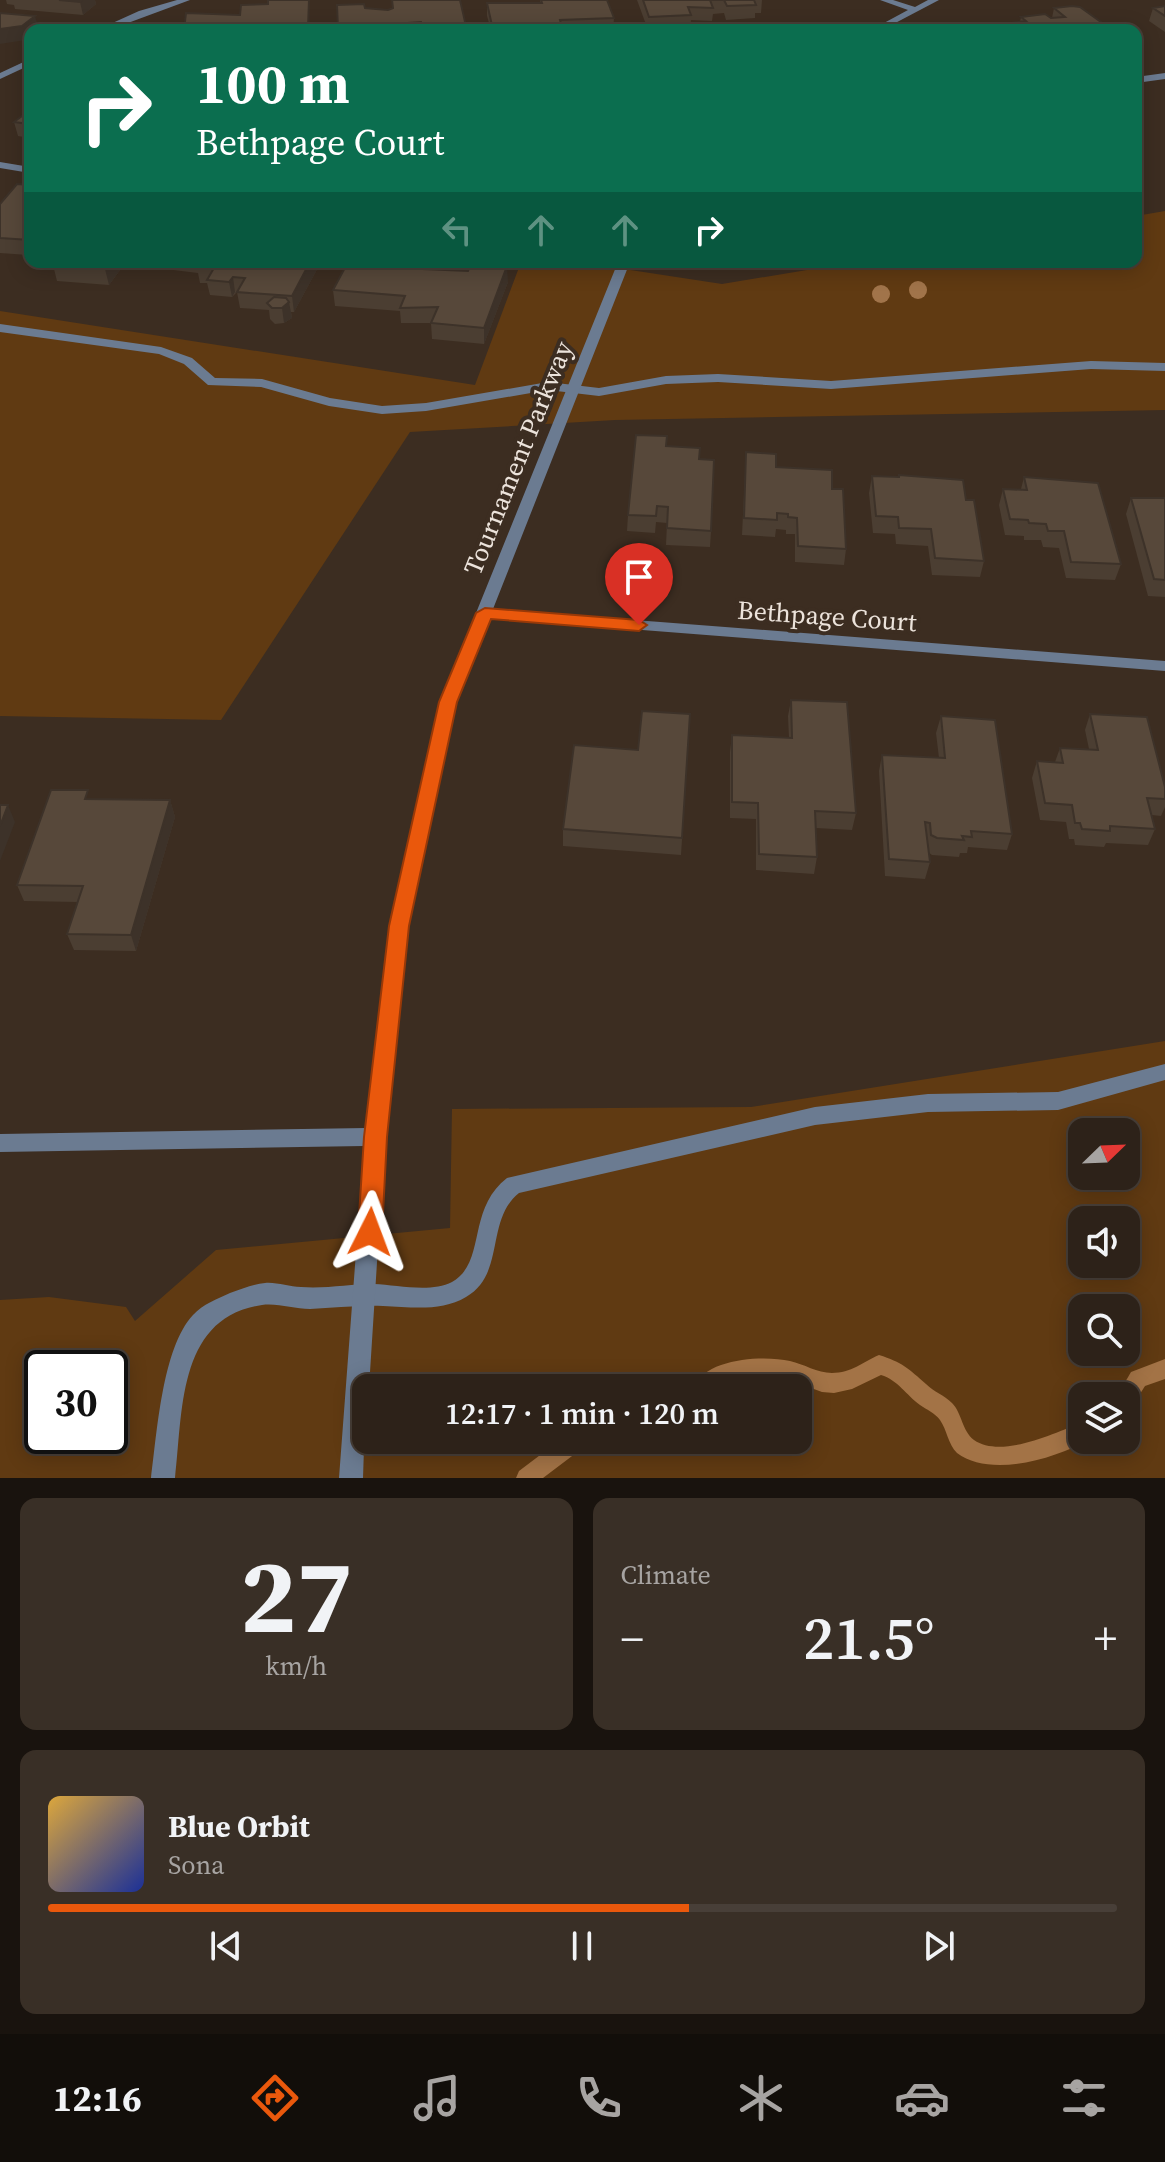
<!DOCTYPE html>
<meta charset="utf-8">
<style>
:root{--surface:#2d2219;--page:#392f26;--text:#f1f3f6;--muted:#a7a4a2;--line:#483f38;--accent:#ea580c}
body{margin:0;font-family:"Source Serif 4",serif;background:var(--page);color:var(--text);height:100vh;display:flex;flex-direction:column;font-size:30px;white-space:nowrap}
*{box-sizing:border-box;margin:0}
p{font-size:26px;color:var(--muted)}
.icon{flex:none;width:44px;height:44px;fill:none;stroke:currentColor;stroke-width:2;stroke-linecap:round;stroke-linejoin:round}
.map{position:relative;height:1478px;overflow:hidden}
.side{display:flex;flex-direction:column;gap:20px;padding:20px;background:#19130e;flex:1}
.side>*{flex:none}
.banner{position:absolute;left:24px;top:24px;width:1118px;height:244px;border-radius:16px;box-shadow:0 4px 20px #0003,0 0 0 2px var(--line);background:#0b6e4f;color:#fff;overflow:hidden}
.needle{width:52px;rotate:67deg}
.buttons{position:absolute;left:1068px;top:1118px;display:grid;gap:16px}
.buttons a{display:grid;place-items:center;width:72px;height:72px;border-radius:16px;background:var(--surface);box-shadow:0 4px 20px #0003,0 0 0 2px var(--line);font-size:40px}
.speed{position:absolute;left:24px;top:1350px;display:flex;gap:16px;font-size:40px;font-weight:700;text-align:center}
.speed>*{display:grid;place-content:center;width:104px;height:104px;border-radius:50%;background:var(--surface);box-shadow:0 4px 20px #0003,0 0 0 2px var(--line);line-height:1}
.speed .limit{border:4px solid #111;border-radius:12px;background:#fff;color:#111}
.pin{position:absolute;display:grid;place-items:center;width:68px;height:68px;color:#fff;margin:-82px -34px;border-radius:50% 50% 50% 0;rotate:-45deg;box-shadow:0 0 8px #0007}
.pin .icon{rotate:45deg}
.me{position:absolute;width:88px;margin:-44px;rotate:3deg;stroke-linejoin:round;filter:drop-shadow(0 0 6px #0008)}
.turn{display:flex;align-items:center;gap:28px;height:168px;padding:0 40px;font-size:36px}
.turn .icon{width:104px;height:104px;stroke-width:2.5}
.turn b{display:block;font-size:56px;line-height:68px}
.lanes{display:flex;align-items:center;height:76px;padding:0 40px;background:#0003;justify-content:center;gap:40px;direction:ltr}
.lanes .off{opacity:.35}
.big{font-size:60px;font-weight:600;line-height:1.1}
.side .tile{flex:1;display:flex;flex-direction:column;justify-content:center;gap:12px;min-width:0;padding:0 28px;border-radius:16px;background:var(--page)}
.side .dial{align-items:center;gap:0}
.dial b{font-size:104px;line-height:1}
.song{display:flex;align-items:center;gap:24px}
.cover{width:96px;height:96px;border-radius:12px;background:linear-gradient(135deg,hsl(40 70% 55%),hsl(230 70% 35%))}
.played{height:8px;border-radius:4px;background:linear-gradient(90deg,var(--accent) 60%,var(--line) 60%)}
.keys{display:flex;justify-content:space-around;direction:ltr}
.heat{display:flex;justify-content:space-between;align-items:center;font-size:44px;direction:ltr}
.side .tiles{flex:1;display:grid;gap:20px;grid-template-columns:1fr 1fr}
.tile:last-child{grid-column:span 2}
.trip{position:absolute;left:352px;top:1374px;width:460px;height:80px;border-radius:16px;background:var(--surface);box-shadow:0 4px 20px #0003,0 0 0 2px var(--line);font-weight:600;line-height:80px;text-align:center}
.tabs{display:flex;height:128px;justify-content:space-around;align-items:center;background:#120e0a;color:var(--muted)}
.tabs .icon{width:56px;height:56px}
.tabs .active{color:var(--accent)}
.tabs b{font-size:36px;color:var(--text)}
.map>svg:first-child{display:block}
.green{fill:#603a12;fill-rule:evenodd}
.lines{fill:none;stroke-linecap:round;stroke-linejoin:round}
.stream{fill:#a37346;fill-rule:evenodd}
.service{fill:#6b7b91;fill-rule:evenodd}
.minor{fill:#6b7b91;fill-rule:evenodd}
.tree{fill:#a1744a}
.wall{fill:#4b3e32}
.shaded-wall{fill:#3d3229}
.building{fill:#57483a;stroke:#3d3229;stroke-width:2}
.route{fill:#ea580c;stroke:#983908;stroke-width:2}
.labels{text-anchor:middle;stroke-width:8;stroke-linejoin:round;paint-order:stroke}
.street-label{font-size:26px;fill:#ece3db;stroke:#3c2d21}
</style>
<div class="map">
<svg width="1165" height="1478" viewBox="0 0 1165 1478">
<rect width="100%" height="100%" fill="#3c2d21"/>
<path class="green" d="M1165,211V410L615,420L410,432L221,720L0,716V311L475,385L521,262H578L722,284L855,262H1136V216Z
M1165,1041V1478H0V1300L49,1297L126,1307L135,1321L216,1250L450,1228L452,1109L751,1107ZM1082,1132H1126V1176H1082ZM1082,1220H1126V1264H1082ZM1082,1308H1126V1352H1082ZM42,1368H110V1436H42ZM366,1388H798V1440H366ZM1082,1396H1126V1440H1082Z"/>
<g class="lines">
<path class="stream" d="M879,1355C902,1362 909,1369 926,1384C934,1392 944,1395 952,1403C962,1413 962,1431 974,1440C1001,1459 1056,1433 1082,1422V1440H1088C1055,1459 990,1478 957,1453C948,1444 947,1430 940,1420C935,1413 927,1410 920,1405C906,1395 898,1380 881,1375L852,1389L834,1393L822,1392L792,1381L765,1378L742,1380L718,1388H693C705,1358 763,1355 790,1361C804,1364 817,1373 832,1373C851,1373 863,1362 879,1355Z
M1165,1359V1379L1145,1386L1133,1405L1126,1408V1396H1117L1131,1372Z
M560,1440H587L584,1447L543,1478H516L519,1471Z"/>
<path class="service" d="M0,324L161,347L192,358L215,378L262,379L330,398L382,406L426,403L548,382L599,388L666,376L718,374L831,381L1091,361L1165,363V371L1091,369L831,389L718,382L666,384L599,396L548,390L426,411L382,414L329,406L261,387L208,385L184,364L159,354L0,332Z
M1165,1064V1080L1058,1110L928,1112L815,1125L519,1193C485,1220 506,1274 466,1297C441,1312 411,1307 383,1306C358,1305 334,1308 310,1309C294,1309 278,1303 262,1305C177,1317 183,1412 175,1478H151C157,1434 162,1348 193,1315C203,1304 217,1299 230,1293C241,1289 253,1284 265,1283C277,1282 289,1287 301,1287C325,1289 350,1284 374,1284C397,1285 431,1293 452,1282C487,1262 466,1210 507,1178L815,1107L928,1094L1058,1092Z"/>
<path class="minor" d="M177,0H190L109,30H97L139,11Z
M880,0H893L915,7L928,0H939L882,30H871L908,10Z
M30,59V65L0,79V73Z
M1165,73V79L1136,83V77Z
M0,162L30,167V173L0,168Z
M618,262H630L493,609L1165,661V671L489,618L456,702L408,926L385,1137L369,1388H366L363,1478H339L364,1146L0,1152V1134L366,1128L390,926L440,702Z"/>
</g>
<g class="tree">
<circle cx="918" cy="290" r="9"/>
<circle cx="881" cy="294" r="9"/>
</g>
<path class="wall" d="M6,0H95L96,4L83,15L15,9L14,5L7,4Z
M392,0L466,26V30H338L365,8L388,10L393,9Z
M540,0H607L614,18L613,30H491L487,16V3H540Z
M637,0H762L761,13H755V18L726,20L724,13L713,14L712,21L691,20L690,28L648,30Z
M1165,6V32L1149,21L1153,8Z
M1054,8L1112,30H1003V28L1010,27L1011,23L1020,22L1021,17L1052,18Z
M30,110V138L18,136L14,122Z
M30,185V261L28,255L0,253V204Z
M30,262H126L109,285L57,281L54,269L32,268Z
M156,262H321L294,312H291L292,318L284,323L275,324L270,319L269,310L240,308L237,292L232,297L210,295L207,283H200L198,273L157,268Z
M348,262H431L432,269L508,282L484,344L432,339L431,323H401L400,311L335,306L333,290Z
M667,446L699,459L711,531L710,547L666,545L667,523L656,522L655,533L627,531L628,515Z
M746,452L776,467L832,489L846,549L844,565L795,562V534H786V530L776,529L775,537L742,535Z
M899,475L966,500L984,561L980,577L932,575L928,546L896,544L895,534L873,533L869,493L872,476L898,477Z
M1024,477L1121,564L1115,580L1066,578L1059,548L1043,547L1041,540H1024V536L1005,535L999,505L1003,489H1021Z
M1131,498H1165V597L1148,596L1126,514Z
M791,700L856,813L852,830L816,828L817,857L814,874L756,870V819L730,818V752L732,735L789,738L788,716Z
M690,714L681,855L563,846V829L638,750Z
M1090,714L1165,787V807L1161,816L1152,815L1155,829L1148,845L1106,843L1104,847L1075,845L1074,839H1069L1066,822L1040,820L1032,778L1037,761L1055,762L1060,748L1089,749L1085,730Z
M941,716L1012,834L1007,850L968,847L967,853H960L959,857L932,855L928,852L930,862L925,879L885,876L879,771L882,755L939,758L936,733Z
M90,799L170,800L175,817L136,951L74,950L67,934L77,902L24,901L17,885Z"/>
<path class="shaded-wall" d="M82,0H95L96,4L83,15L80,2Z
M309,0L310,30H308Z
M35,16L39,29L30,30V36L26,40L0,44V29Z
M111,262H126L109,285L105,269Z
M310,262H321L294,312L292,296Z
M427,262H431L432,271L424,269Z
M507,266L508,282L484,344V328Z
M233,277L235,292L232,297L229,282Z
M289,302L292,318L284,323L282,308Z
M170,800L175,817L136,951L131,935Z
M8,805L15,822L0,861V826Z"/>
<path class="building" d="M59,0H82L80,2Z
M268,0H309L308,28L265,30H184L186,13L240,15L241,5L268,4Z
M392,0H460L466,26L423,28L421,22L409,23L410,26H403V30L379,29V30H338L337,5L364,4L365,8L388,10L393,8Z
M541,0H607L614,18L560,20L562,27L534,28L535,30H493L487,3H542Z
M643,0H723H710L713,8L688,7L691,15L649,17Z
M724,0H754L756,5L727,6Z
M1072,6L1080,7L1112,30H1005L1003,28L1015,27L1011,23L1026,21L1021,17L1045,14L1051,18L1065,17L1054,8Z
M1165,6V16L1153,8Z
M0,13L35,16L22,26L0,29Z
M30,110V124L14,122Z
M17,184L30,185V240L0,238V204Z
M56,262H111L105,269L53,266Z
M200,262H310L292,296L237,292L245,278L233,277L229,282L207,280L214,268L196,267Z
M348,262H427L424,269L468,271L471,263L507,266L484,328L431,323L438,307L400,308L405,296L333,290Z
M274,297L286,298L289,302L282,308H272L267,303Z
M636,435L667,436L666,446L700,448L699,459L714,460L711,531L667,528L668,507L657,506L656,516L628,515Z
M746,452L776,454V467L832,470V489H843L846,549L798,546L797,518L788,517V514L777,513V520L744,518Z
M899,475L963,480L966,500H974L984,561L935,558L931,529L899,528L898,517L876,516L872,476L899,477Z
M1024,477L1098,483L1121,564L1071,562L1064,531H1048L1046,524L1029,523L1028,520L1010,519L1003,489L1027,490Z
M1131,498H1165V580L1154,579Z
M791,700L847,702L856,813L815,811L817,857L759,854L758,803L732,802V735L792,738Z
M642,711L690,714L682,838L563,829L574,745L638,750Z
M1090,714L1147,717L1165,787V799L1147,798L1155,829L1110,826V831L1082,829L1080,823H1075L1072,805L1045,803L1037,761L1063,763L1060,748L1098,750Z
M941,716L995,720L1012,834L971,831L972,837L962,836L964,840L937,838L931,835L930,823L925,822L930,862L889,859L882,755L945,758Z
M51,790H88L85,799L170,800L131,935L67,934L83,886L17,885Z
M0,805H8L0,826Z"/>
<path class="route" d="M485,608L639,620L647,625L639,631L491,619L457,702L409,926L387,1137L382,1232L378,1240L370,1243L362,1240L358,1232L364,1137L389,926L439,702L476,613Z"/>
<g class="labels">
<g class="street-label">
<text transform="translate(518 458) rotate(-68)" y="9">Tournament Parkway</text>
<text transform="translate(827 616) rotate(4)" y="9">Bethpage Court</text>
</g>
</g>
</svg>
<div class="buttons">
<a><svg class="needle" viewBox="-14 -14 28 28"><path d="M0-13l5 13h-10z" fill="#e53935"/><path d="M0 13l5-13h-10z" fill="#a7a4a2"/></svg></a>
<a><svg class="icon" aria-label="sound" viewBox="0 0 24 24"><path d="M4 9h4l5-4v14l-5-4H4zM17 9q2 3 0 6"/></svg></a>
<a><svg class="icon" aria-label="search" viewBox="0 0 24 24"><circle cx="10" cy="10" r="6"/><path d="M15 15l6 6"/></svg></a>
<a><svg class="icon" aria-label="layers" viewBox="0 0 24 24"><path d="M12 4l9 5-9 5-9-5zM3 14l9 5 9-5"/></svg></a>
</div>
<div class="speed"><div class="limit">30</div></div>
<div class="pin" style="left:639px;top:625px;background:#d93025"><svg class="icon" aria-label="arrive" viewBox="0 0 24 24"><path d="M6 21V4h12l-3 4 3 4H6"/></svg></div>
<svg class="me" style="left:370px;top:1232px" viewBox="-20 -20 40 40"><path d="M0-17L14 15 0 8-14 15z" fill="#ea580c" stroke="#fff" stroke-width="4"/></svg>
<div class="trip">12:17 · 1 min · 120 m</div>
<div class="banner">
<div class="turn"><svg class="icon" aria-label="right" viewBox="0 0 24 24"><path d="M7 20v-9h11M14 6l5 5-5 5"/></svg><div><b>100 m</b>Bethpage Court</div></div>
<div class="lanes"><svg class="icon off" aria-label="left" viewBox="0 0 24 24"><path d="M17 20v-9H6M10 6l-5 5 5 5"/></svg><svg class="icon off" aria-label="ahead" viewBox="0 0 24 24"><path d="M12 20V5M6 11l6-6 6 6"/></svg><svg class="icon off" aria-label="ahead" viewBox="0 0 24 24"><path d="M12 20V5M6 11l6-6 6 6"/></svg><svg class="icon" aria-label="right" viewBox="0 0 24 24"><path d="M7 20v-9h11M14 6l5 5-5 5"/></svg></div>
</div>
</div>
<section class="side">
<div class="tiles">
<div class="tile dial"><b>27</b><p>km/h</p></div>
<div class="tile"><p>Climate</p>
<div class="heat"><a>−</a><b class="big">21.5°</b><a>+</a></div>
</div>
<div class="tile">
<div class="song"><i class="cover"></i><div><b>Blue Orbit</b><p>Sona</p></div></div>
<div class="played"></div>
<div class="keys"><svg class="icon" aria-label="previous" viewBox="0 0 24 24"><path d="M18 5L8 12l10 7zM5 5v14"/></svg><svg class="icon" aria-label="pause" viewBox="0 0 24 24"><path d="M8 5v14M16 5v14"/></svg><svg class="icon" aria-label="next" viewBox="0 0 24 24"><path d="M6 5l10 7-10 7zM19 5v14"/></svg></div>
</div>
</div>
</section>
<nav class="tabs">
<b>12:16</b>
<svg class="icon active" aria-label="directions" viewBox="0 0 24 24"><path d="M12 3l9 9-9 9-9-9zM9 14v-3h6M13 9l2 2-2 2"/></svg>
<svg class="icon" aria-label="music" viewBox="0 0 24 24"><path d="M9 18V5l10-2v13"/><circle cx="6" cy="18" r="3"/><circle cx="16" cy="16" r="3"/></svg>
<svg class="icon" aria-label="phone" viewBox="0 0 24 24"><path d="M5 4h4l2 5-3 2q2 4 5 5l2-3 5 2v4C11 20 4 13 5 4z"/></svg>
<svg class="icon" aria-label="climate" viewBox="0 0 24 24"><path d="M12 3v18M4 7l16 10M4 17L20 7"/></svg>
<svg class="icon" aria-label="car" viewBox="0 0 24 24"><path d="M5 17H2v-5l4-1 3-4h7l3 4 3 1v5h-3M9 17h6M6 11h13"/><circle cx="7" cy="17" r="2"/><circle cx="17" cy="17" r="2"/></svg>
<svg class="icon" aria-label="filters" viewBox="0 0 24 24"><path d="M4 7h16M4 17h16"/><circle cx="9" cy="7" r="2"/><circle cx="15" cy="17" r="2"/></svg>
</nav>
